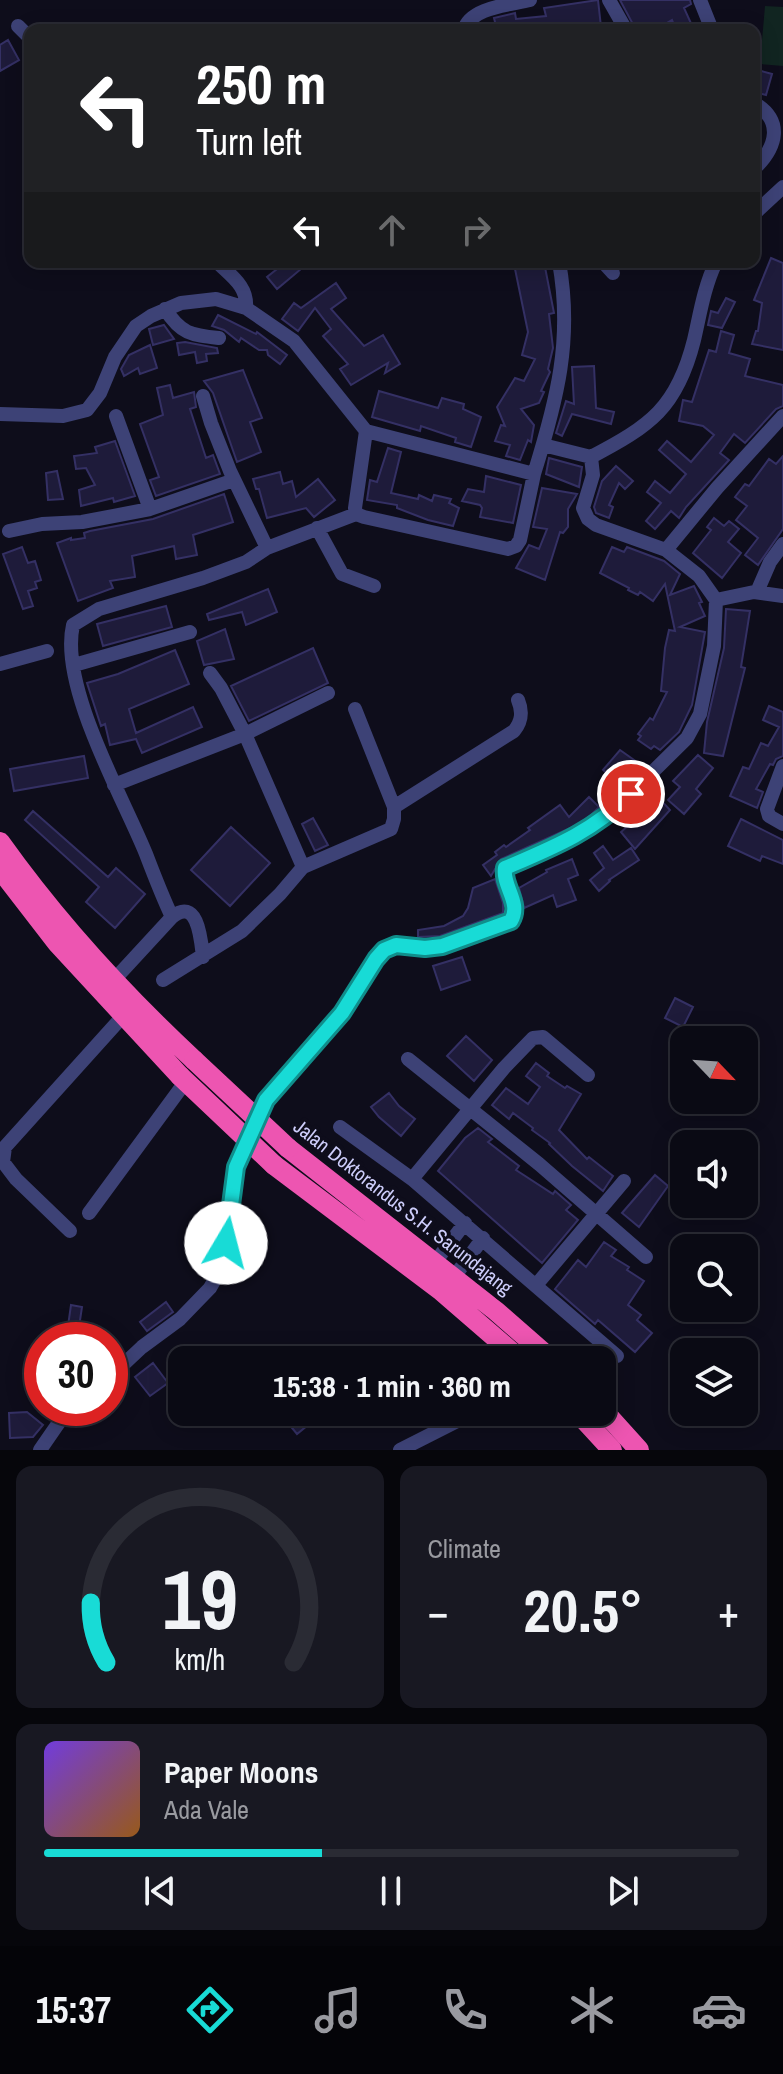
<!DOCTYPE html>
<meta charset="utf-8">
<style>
:root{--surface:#0a0a14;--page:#181822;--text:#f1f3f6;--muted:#999aa0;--line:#2a2b34;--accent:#18dbd6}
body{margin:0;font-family:"Archivo Narrow",sans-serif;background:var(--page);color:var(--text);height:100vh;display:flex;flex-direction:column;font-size:30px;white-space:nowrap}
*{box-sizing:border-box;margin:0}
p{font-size:26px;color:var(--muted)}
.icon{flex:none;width:44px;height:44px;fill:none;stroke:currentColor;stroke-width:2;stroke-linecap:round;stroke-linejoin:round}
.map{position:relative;height:1450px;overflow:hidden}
.details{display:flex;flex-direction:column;gap:16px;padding:16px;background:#06060b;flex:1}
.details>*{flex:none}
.top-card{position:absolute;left:24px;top:24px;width:736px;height:244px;border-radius:16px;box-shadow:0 4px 20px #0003,0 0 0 2px var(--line);background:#202124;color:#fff;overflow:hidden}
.needle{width:52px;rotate:115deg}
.tools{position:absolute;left:670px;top:1026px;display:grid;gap:16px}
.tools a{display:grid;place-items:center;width:88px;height:88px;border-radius:16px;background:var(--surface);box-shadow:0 4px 20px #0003,0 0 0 2px var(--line);font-size:40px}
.speed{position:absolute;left:24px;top:1322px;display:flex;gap:16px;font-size:40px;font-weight:700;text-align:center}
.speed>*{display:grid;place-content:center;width:104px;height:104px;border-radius:50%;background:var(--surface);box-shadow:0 4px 20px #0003,0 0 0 2px var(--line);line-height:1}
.speed .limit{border:12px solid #d22;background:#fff;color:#111}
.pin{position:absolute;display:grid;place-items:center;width:68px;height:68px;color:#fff;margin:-34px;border:4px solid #fff;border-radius:50%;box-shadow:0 2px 8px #0007}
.me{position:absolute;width:88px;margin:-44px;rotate:8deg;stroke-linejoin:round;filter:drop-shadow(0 0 6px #0008)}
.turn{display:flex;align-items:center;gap:28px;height:168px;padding:0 40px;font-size:36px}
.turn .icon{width:104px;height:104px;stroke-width:2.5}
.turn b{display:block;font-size:56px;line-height:68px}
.lanes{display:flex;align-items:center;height:76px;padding:0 40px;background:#0003;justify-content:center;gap:40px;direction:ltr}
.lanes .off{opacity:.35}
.big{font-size:60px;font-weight:700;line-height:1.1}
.details .card{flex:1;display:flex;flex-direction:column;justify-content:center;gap:12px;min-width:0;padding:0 28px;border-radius:16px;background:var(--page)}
.details .dial{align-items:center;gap:0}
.dial svg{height:208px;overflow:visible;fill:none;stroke:var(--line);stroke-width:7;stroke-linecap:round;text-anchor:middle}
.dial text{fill:var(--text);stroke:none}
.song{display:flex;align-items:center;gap:24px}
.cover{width:96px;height:96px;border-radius:12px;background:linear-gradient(135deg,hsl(260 70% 55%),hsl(30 70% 35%))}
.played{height:8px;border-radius:4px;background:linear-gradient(90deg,var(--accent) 40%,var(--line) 40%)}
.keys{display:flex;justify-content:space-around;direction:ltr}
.heat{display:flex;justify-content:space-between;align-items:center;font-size:44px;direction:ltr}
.details .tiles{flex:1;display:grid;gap:16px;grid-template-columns:1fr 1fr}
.card:last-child{grid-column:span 2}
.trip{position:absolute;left:168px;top:1346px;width:448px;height:80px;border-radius:16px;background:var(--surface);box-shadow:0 4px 20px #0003,0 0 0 2px var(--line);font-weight:700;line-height:80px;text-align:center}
.dock{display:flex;height:128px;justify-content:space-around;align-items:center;background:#040408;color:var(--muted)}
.dock .icon{width:56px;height:56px}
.dock .current{color:var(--accent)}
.dock b{font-size:36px;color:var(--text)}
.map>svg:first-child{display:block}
.green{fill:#112521}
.building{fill:#1e1b3a;stroke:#343064;stroke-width:2}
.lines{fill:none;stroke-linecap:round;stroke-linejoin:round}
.minor{stroke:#3d4276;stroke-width:14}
.highway{stroke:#ed55b1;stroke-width:20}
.highway-bridge{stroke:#ed55b1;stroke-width:20}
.route-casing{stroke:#108e8b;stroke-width:20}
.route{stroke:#18dbd6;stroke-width:14}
.labels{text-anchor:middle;stroke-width:8;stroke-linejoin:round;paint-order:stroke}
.street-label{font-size:20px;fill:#cdcdfa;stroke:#0e0d1b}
</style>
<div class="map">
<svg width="783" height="1450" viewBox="0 0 783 1450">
<rect width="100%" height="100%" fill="#0e0d1b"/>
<path class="green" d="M765,6L783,7V66L760,64Z"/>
<path class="building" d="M598,0L601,27L577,30H497L494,18L515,13L516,19L546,16L544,8Z
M620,0H690L691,4L684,8L694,30H676L672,20L655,30H636Z
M8,40L19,60L0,71V45Z
M754,69L772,74L766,95L754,92Z
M771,258L783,263V350L752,344L756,331H758L762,303L754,300Z
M286,262H295L301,269L277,289L267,277Z
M522,262H544L554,313L549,314L553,348L548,369L550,372L541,391L544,392L539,403L521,409L534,425L531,442L528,440L520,460L506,456L510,445L495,441L501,425L505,426L497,407L515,378L524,381L535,359L522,355L528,332L515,269L523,267Z
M336,283L346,298L331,309L364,346L383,335L400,364L385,373L388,363L351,385L340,369L348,364L323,336L331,329L315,308L298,331L282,319L294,303L301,308Z
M726,298L735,302L722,328L708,325L711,311L718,313Z
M218,315L256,334L257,332L287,355L280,364L268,355L267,350H259L241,338L239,342L224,330L212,326Z
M164,325L174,339L153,345L149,329Z
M721,331L734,335L729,353L750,359L745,376L783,385V406L776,409L745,443L734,434L720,453L729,460L686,507L679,518L671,511L655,529L646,521L661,503L647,492L655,481L670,493L686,474L659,450L667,441L691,462L714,435L703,426L679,421L683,400L692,402L709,350L716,352Z
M185,342L217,348L218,353L206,354L207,361L197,363L195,352L179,355L177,343Z
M150,345L157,368L140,374L138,368L124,376L121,369L129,355Z
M594,366L596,408L614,412L611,424L572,414L562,436L556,433L566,401L574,404L572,367Z
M243,370L262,418L250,422L261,452L237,462L213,393L204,381Z
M170,385L173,398L194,392L196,407L190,409L206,458L213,455L220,474L156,496L150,480L159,477L140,424L163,415L157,388Z
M379,391L438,408L442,398L464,404L463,409L481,417L471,447L455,442L456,438L421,426L420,431L372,417Z
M115,441L135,496L114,502L113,498L81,506L79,490L95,485L86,468L76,469L74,456L97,453L95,447Z
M388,448L401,452L391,493L418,499L419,495L432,501L434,495L451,499L449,503L459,508L453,526L428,520L397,508V505L367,500L370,480L377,482Z
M783,456V529L758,565L745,555L758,538L736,520L747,506L735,497L745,484L749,486L769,459L776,464Z
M549,458L582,467L579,487L546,474Z
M616,466L633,481L625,489L619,483L609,505L613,507L609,518L596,513L594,507L602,481Z
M57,471L63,499L48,500L46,473Z
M280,472L283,484L292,481L296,497L318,479L335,500L314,517L306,508L267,518L259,489H256L253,479Z
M486,476L521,485L513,523L480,517L482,508L480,505L462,501L468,489L484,492Z
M542,488L577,494L568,509V527L563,533L560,532L545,580L516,568L529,545L539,549L547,529L533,527Z
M224,494L233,522L193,535L197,555L176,559L174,546L132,556L135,577L110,581L113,588L78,601L57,543L71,538V540L85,538L84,533L90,531L153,519Z
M714,518L724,526L729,521L739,529L728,542L741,553L722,578L693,553L711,530L707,527Z
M22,547L28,563L35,561L41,580L35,582L37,588L28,591L33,606L23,609L3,554Z
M612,547L624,552L627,547L664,561L680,574L670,595L694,586L702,602L699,603L705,616L680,627L705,632L692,705L679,732L660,750L654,746L651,749L638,740L641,736L638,734L650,718L653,720L667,692L661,691L665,648L669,630L675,631L665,584L653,601L640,592L638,595L628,590L629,588L600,573Z
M268,589L277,612L246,625L242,612L209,620L207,614Z
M166,606L172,627L103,646L97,624Z
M726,609L750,611L741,667L745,668L723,756L704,753L707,722L724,648Z
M225,629L234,659L204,665L197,641Z
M313,648L328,683L249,721L231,686Z
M175,650L189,684L129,709L136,733L193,707L202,727L142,753L136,739L110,745L105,724L101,726L87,683L118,674Z
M769,706L783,712V756L776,759L773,765L770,764L756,789L763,792L757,808L730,796L743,767L749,769L761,743L768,746L779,727L763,720Z
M620,750L644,767L605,805L598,796L616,781L603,770Z
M698,755L713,768L696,789L701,794L684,814L668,800L680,787L673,781Z
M84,756L88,778L14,791L10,769Z
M657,796L670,810L635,849L621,832L646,810L644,808Z
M589,797L599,807L591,815L577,825L501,859L491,876L483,865L497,855L495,852L504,845L506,847L530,830L528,828L560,805L569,817Z
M33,811L108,877L116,868L145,894L115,928L86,902L99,887L25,820Z
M313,818L328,845L315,851L302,824Z
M741,819L783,840V864L762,856L760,861L728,846Z
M231,827L270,863L230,906L191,870Z
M603,846L613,860L631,848L639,860L609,880L610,881L599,891L590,880L604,868L594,853Z
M572,859L578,875L568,879L576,900L557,907L553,895L524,908L519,888L547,872L546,870Z
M495,879L503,903V913L440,936L418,937V930L444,926L463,916L468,908L473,888Z
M462,957L470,980L441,990L433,966Z
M675,998L693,1007L683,1027L665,1018Z
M466,1036L492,1060L474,1081L447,1056Z
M536,1063L549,1073L547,1076L565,1088L567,1086L581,1094L559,1130L587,1159L589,1157L613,1176L603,1191L572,1166L549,1144L550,1143L532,1130L533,1128L513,1113L509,1119L492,1105L506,1088L528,1104L540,1087L526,1076Z
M389,1093L399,1106L415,1119L401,1136L379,1117L371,1107Z
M478,1128L492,1139L488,1142L519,1166L516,1170L553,1194L555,1191L571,1205L566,1210L578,1220L542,1263L438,1171L465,1138Z
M655,1175L668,1186L639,1227L622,1213Z
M604,1242L616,1250L611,1256L629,1267L627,1270L644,1281L628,1305L641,1315L637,1320L652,1333L635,1352L598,1320L595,1324L555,1289L578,1260L586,1267Z
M166,1302L173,1312L147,1331L140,1322Z
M71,1305L82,1307L77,1340H66Z
M153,1363L168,1383L150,1396L135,1377Z
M27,1412L43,1425L33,1437L10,1438L9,1413Z
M279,1412H298L308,1425L297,1434Z"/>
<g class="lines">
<path class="minor" d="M609,0L626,30
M700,0L712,30
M18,26L30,38
M464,30C470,7 510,5 530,0
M754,103C783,120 778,146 754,169
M754,214L783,187
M217,262C231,276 248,286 246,308
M603,262L613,273
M165,309C181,334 191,335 219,338
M203,396L211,423L230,471L267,548
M0,414L63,416L87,410L100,393L115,357L136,326L151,316L181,303L216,299L246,308L294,341L366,431L534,474C557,400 573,339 559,262
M116,416L150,509
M366,431L355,508L356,514L364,517L508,549L516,546L520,540L534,474
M543,445L591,457C650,426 677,408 694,340C700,314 704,287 716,262
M317,528L342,574L374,586
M9,531L42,524L82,522L150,509L234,480
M666,550L717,488L783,416
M757,592L770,562L783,544
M716,600L754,592L783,596
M0,664L47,651
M74,665L190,632
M355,709L394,807
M783,766L767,809L769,816L783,824
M114,785L245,734L328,693
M303,867L391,829L394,819V807L514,731C522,721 523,712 518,700
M172,917C198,896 201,940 203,957
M163,980L242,931L280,894L303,867L245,734L221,688L210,673
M113,981L172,917C162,896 154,875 146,854C123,797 59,686 73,625L99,609L203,578L246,562L267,548L356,514
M408,1059L539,1164L646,1257
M588,1075L543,1037L533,1038L504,1068L412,1179L617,1356
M340,1127L412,1179
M89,1213L186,1081
M70,1231L16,1179L3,1162L5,1147L123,1016
M435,1262L465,1223
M454,1277L483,1238
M537,1284L624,1181
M110,1377L142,1347L180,1319L210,1288L223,1265L236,1167L266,1100L342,1013L376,959L384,950L396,945L425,948L442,946L511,921C522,903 502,886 505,868L583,833L612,812L687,738L700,714L714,646L716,600L699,576L666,550L596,525L588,519L583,508L593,475L591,457
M40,1450L60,1421L74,1408
M400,1450L475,1412"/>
<path class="highway" d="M0,842C57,922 122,993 194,1060
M0,869L57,943L180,1076
M288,1148L496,1311L552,1360
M274,1165L440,1290L521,1360
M602,1409L639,1450
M577,1412L612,1450"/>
<path class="highway-bridge" d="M194,1060L288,1148
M180,1076L274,1165"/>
</g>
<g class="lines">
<g class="route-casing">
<path id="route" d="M226,1243L236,1167L266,1100L342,1013L376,959L384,950L396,945L425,948L442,946L511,921C522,903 502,886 505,868C554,847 592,832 631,794"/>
</g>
<use href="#route" class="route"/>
</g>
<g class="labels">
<g class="street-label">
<text transform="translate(403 1207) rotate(38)" y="7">Jalan Doktorandus S.H. Sarundajang</text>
</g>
</g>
</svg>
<div class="tools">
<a><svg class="needle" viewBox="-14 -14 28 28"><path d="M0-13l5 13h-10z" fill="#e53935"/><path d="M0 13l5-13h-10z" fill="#999aa0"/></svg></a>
<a><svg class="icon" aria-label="sound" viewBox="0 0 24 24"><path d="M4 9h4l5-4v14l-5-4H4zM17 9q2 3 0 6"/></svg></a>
<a><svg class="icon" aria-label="search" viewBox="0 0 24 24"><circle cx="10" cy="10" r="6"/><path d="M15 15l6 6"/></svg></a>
<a><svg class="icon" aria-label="layers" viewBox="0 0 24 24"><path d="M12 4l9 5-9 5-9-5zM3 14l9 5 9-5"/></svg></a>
</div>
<div class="speed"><div class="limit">30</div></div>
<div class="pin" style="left:631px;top:794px;background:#d93025"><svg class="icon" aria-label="arrive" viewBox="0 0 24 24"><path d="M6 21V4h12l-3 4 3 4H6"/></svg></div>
<svg class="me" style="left:226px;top:1243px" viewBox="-20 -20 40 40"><circle r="19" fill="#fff"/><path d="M0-13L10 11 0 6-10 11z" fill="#18dbd6"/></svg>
<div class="trip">15:38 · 1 min · 360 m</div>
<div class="top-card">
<div class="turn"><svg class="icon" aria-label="left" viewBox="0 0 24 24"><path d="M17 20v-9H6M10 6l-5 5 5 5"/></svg><div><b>250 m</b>Turn left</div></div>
<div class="lanes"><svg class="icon" aria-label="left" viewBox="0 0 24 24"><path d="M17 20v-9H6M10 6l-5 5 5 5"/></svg><svg class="icon off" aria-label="ahead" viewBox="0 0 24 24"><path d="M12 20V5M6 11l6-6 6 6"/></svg><svg class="icon off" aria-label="right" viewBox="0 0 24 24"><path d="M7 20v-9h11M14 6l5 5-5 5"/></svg></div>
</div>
</div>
<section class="details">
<div class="tiles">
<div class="card dial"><svg viewBox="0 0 100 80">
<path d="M14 69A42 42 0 1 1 86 69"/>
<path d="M14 69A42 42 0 0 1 8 46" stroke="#18dbd6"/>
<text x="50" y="56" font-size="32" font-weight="700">19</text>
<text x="50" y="72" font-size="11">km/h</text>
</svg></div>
<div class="card"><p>Climate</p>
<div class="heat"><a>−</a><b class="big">20.5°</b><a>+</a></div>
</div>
<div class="card">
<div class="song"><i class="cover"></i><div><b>Paper Moons</b><p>Ada Vale</p></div></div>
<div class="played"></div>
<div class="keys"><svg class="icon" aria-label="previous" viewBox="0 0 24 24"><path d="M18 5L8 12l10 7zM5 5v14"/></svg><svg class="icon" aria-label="pause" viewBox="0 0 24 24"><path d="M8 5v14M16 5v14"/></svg><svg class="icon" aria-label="next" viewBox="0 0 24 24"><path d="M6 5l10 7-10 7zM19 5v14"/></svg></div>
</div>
</div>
</section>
<nav class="dock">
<b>15:37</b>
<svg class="icon current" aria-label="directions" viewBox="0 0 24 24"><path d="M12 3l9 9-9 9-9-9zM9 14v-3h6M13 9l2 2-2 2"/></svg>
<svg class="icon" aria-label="music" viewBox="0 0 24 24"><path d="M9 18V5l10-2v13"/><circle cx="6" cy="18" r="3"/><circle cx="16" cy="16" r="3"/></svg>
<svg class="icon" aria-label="phone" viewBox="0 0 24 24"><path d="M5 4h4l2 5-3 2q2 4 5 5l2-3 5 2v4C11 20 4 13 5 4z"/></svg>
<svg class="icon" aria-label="climate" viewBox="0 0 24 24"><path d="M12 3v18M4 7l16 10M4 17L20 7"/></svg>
<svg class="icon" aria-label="car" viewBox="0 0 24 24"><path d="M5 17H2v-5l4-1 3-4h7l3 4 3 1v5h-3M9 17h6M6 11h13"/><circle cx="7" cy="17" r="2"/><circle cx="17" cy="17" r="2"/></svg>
</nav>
